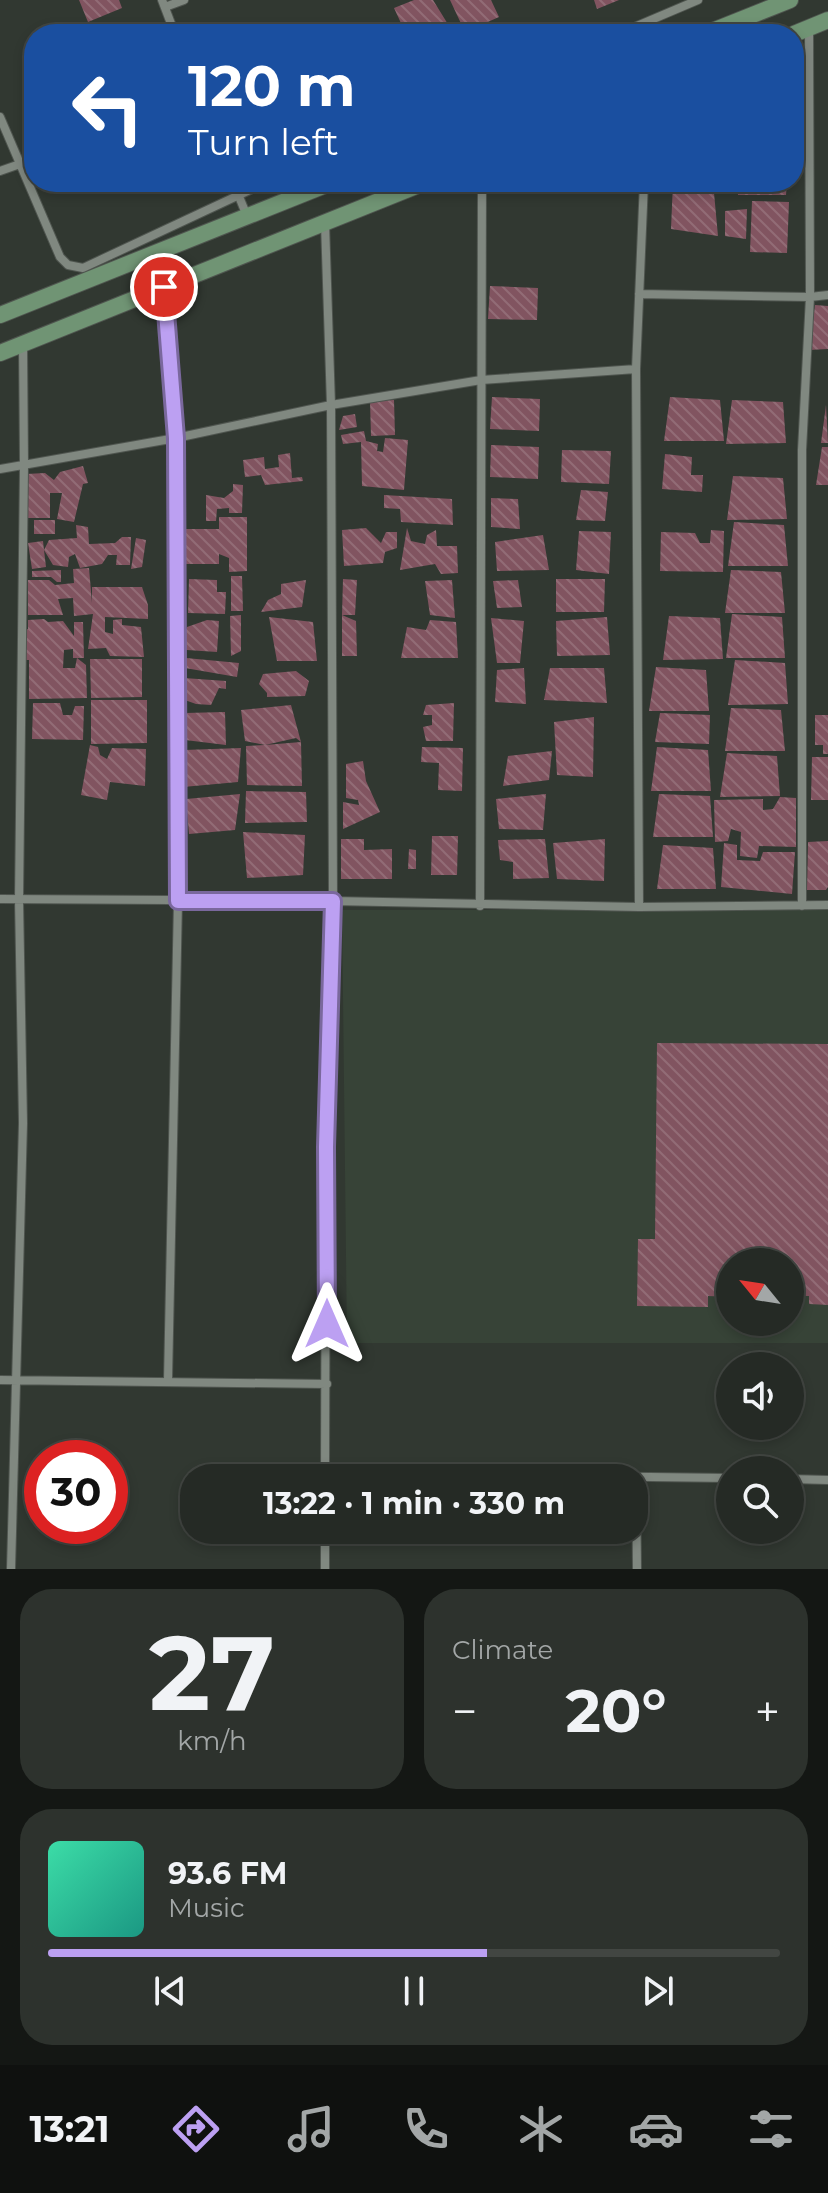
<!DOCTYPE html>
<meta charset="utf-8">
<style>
:root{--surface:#252a25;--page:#2d322d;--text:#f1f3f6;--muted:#a3a7a7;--line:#424642;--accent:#bca0f2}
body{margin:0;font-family:Montserrat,sans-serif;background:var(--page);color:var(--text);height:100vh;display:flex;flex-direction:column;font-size:30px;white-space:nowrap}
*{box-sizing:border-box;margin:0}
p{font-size:26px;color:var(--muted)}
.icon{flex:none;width:44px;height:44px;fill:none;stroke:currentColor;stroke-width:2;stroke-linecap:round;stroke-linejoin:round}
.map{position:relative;height:1569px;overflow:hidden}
.details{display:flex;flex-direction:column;gap:20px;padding:20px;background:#141714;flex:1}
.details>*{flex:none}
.guide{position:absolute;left:24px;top:24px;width:780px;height:168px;border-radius:32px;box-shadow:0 4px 12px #0003,0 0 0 2px var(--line);background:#1a4fa0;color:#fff;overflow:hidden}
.needle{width:52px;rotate:300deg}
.fabs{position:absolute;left:716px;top:1248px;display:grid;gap:16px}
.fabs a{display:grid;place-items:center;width:88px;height:88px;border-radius:50%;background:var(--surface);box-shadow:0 4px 12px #0003,0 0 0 2px var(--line);font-size:40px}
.speed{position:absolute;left:24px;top:1440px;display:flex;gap:16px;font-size:40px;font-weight:700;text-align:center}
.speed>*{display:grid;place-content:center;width:104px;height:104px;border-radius:50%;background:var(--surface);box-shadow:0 4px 12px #0003,0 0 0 2px var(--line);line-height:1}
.speed .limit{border:12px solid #d22;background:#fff;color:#111}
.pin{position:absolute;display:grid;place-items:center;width:68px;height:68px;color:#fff;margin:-34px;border:4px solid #fff;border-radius:50%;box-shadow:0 2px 8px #0007}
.me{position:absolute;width:88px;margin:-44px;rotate:0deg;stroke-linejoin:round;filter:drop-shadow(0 0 6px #0008)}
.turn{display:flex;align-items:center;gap:28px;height:168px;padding:0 32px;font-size:36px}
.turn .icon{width:104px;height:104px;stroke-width:2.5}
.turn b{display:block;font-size:56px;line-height:68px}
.big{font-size:60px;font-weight:700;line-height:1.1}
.details .widget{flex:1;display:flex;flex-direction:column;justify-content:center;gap:12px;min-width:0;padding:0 28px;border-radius:32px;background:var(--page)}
.details .dial{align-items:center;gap:0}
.dial b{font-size:104px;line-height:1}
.song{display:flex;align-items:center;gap:24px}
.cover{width:96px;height:96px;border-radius:12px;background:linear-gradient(135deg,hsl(160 70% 55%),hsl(170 70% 35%))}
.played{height:8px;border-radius:4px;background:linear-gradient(90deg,var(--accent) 60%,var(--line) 60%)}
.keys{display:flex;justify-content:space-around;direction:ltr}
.heat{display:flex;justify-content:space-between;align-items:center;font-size:44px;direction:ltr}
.details .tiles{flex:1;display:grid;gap:20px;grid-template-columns:1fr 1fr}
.widget:last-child{grid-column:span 2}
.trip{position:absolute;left:180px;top:1464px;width:468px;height:80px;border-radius:32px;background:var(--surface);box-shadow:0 4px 12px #0003,0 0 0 2px var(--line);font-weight:700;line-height:80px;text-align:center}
.tab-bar{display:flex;height:128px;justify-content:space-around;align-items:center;background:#0f110f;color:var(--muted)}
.tab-bar .icon{width:56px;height:56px}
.tab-bar .current{color:var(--accent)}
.tab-bar b{font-size:36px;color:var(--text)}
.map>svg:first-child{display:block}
.built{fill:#374337;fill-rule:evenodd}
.building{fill:url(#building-back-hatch)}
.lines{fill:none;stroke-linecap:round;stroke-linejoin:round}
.street-casing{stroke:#4f554f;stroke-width:10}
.secondary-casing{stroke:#4f554f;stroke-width:18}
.street{stroke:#808880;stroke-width:8}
.secondary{stroke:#709474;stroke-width:16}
.route-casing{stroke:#7a689d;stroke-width:20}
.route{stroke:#bca0f2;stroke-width:14}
</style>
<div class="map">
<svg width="828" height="1569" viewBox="0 0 828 1569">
<defs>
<pattern id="building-back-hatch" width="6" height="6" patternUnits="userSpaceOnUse" patternTransform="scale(2)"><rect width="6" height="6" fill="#815460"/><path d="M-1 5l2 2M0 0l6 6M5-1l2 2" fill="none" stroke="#926c76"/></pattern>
</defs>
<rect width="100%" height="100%" fill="#313831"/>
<path class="built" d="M342,910H828V1343H347ZM730,1262H790V1322H730Z"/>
<path class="building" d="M79,0H119L122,8L88,22Z
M414,0H433L454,34H406L394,8Z
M450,0H491L499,17L465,32Z
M594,0H619L597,9Z
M673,182H713L718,236L671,229Z
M737,182H787L786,195H738Z
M752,201L789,202L787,253L750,252Z
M747,209L746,239L725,236V211Z
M490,286L538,288L537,320L488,319Z
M815,305L828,306V349L809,350Z
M492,397L540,399L539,431L490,429Z
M670,397L720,400L724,441H664Z
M394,400L395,435L371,436L370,401Z
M732,400L783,402L786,443L726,444Z
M826,405L828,443H821Z
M355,414L357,427L339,430L343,416Z
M364,431L366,441L378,444L377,451L383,452L385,438L408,440L404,490L362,486L361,442L343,444L341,435Z
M491,445L539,447L538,479L490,477Z
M822,447H828V485H816Z
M562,450L611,451L609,484L561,482Z
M290,453L292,478L302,477L303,481L265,485L261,475L245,477L243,460L264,457L265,469L279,467L278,455Z
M665,454L692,457L691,475H703L702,492L662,489Z
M83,466L88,483L83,484L74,522L57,519L62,493H50V518H27L26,474L45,473L54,480L60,472Z
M733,476L783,478L787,519L727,520Z
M233,484L243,485L242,513H229V508L217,509L216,521H206V495L224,498L233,491Z
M581,490L608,492L605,521L576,520Z
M384,495L452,499L453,525L401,522L400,509L384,508Z
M491,498L518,499L520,529L491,527Z
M219,517H247V571L229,572V558L219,554V564H178V529H219Z
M34,520H55V534H34Z
M734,522L784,525L788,566H728Z
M76,525L88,527L89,544L115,543L122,537H131L130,565H116L117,555H108L102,564L80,568L75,554L69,557L68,567L53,565L44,550L46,567L32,569L28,543L43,541L44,550L49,540L77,538Z
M366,528L381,543L386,532H397V548L385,552L383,563L344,566L342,530Z
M407,528L411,541L425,544L427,535L436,530L437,546H457L458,573L441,574L435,564L400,570Z
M711,530L724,531L723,572L660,571L661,532L695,533L700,543H710Z
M579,531L611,532L609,574L576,570Z
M543,535L549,570L497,571L495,542Z
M136,538L146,540L142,567L131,569Z
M89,568L92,603V587H142L148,605V619L105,617V632L113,634V620L122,619V625L141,627L144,657L110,656L106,648L88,649L93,614L74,616L73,598L58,599L63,615H28V580H49L55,585L74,583L73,569Z
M61,570V582H57L51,577H32V571Z
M731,570L781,572L785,613H725Z
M231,576H242L243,611H231Z
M189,579L217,580V592H226L225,614L188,613Z
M343,579L357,580L355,615H342Z
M556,579H605L604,612H556Z
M306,580L302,607L261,612L268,600L281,594V584Z
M452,580L455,618L430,615L425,581Z
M518,580L522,607L497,608L493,581Z
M732,614L782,617L785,658H726Z
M241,615V651L231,656L230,616Z
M342,615L356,621L357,656H342Z
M669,616L720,618L723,659L663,660Z
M269,617L313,622L317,661H277Z
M607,617L610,655L557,656L556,621Z
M491,618L524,621L520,663H497Z
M44,619L48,622L63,621L74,636V622H83L84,658H73V649L64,650L63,668H75L77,658L86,665L87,698L29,699V660H24L23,630L28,629V620Z
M207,620L219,621L217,652L187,650L176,654L187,627Z
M430,620L456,622L458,658H401L407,627L426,630Z
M186,658L239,663L237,677L185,668Z
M90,659H142V697L91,698Z
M735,660L785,663L788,704L728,705Z
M656,667L706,670L709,711H649Z
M524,668L526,704L495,702L497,670Z
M550,668H604L607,703L544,700Z
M296,671L309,681L305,696L267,697V693L259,684L263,674Z
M184,678L226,681V689L219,688L211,705L196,704L182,699Z
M91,700H147V743L91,744Z
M33,703H60L63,715H72L75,706H84L83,740L32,739Z
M454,703L453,741H426L423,727L432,725V715H423L426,705Z
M291,705L301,742L296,738L265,745L301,742L302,786L247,785L246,746L265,745L245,741L241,710Z
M731,708L781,710L785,751H725Z
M225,712L226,745L177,739L185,713Z
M660,713L710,715L709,744L655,742Z
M815,715H828V754H823V745H815Z
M594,717L593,777L557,775L554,722Z
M90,745L98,747L100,755L107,759L112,748L146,749L145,786L110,782L107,800L81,795Z
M422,747L463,748L462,791L438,790L439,763L421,762Z
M657,747L708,750L711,791H651Z
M241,748L238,782L183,787L184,750Z
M552,751L549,780L503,786L508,756Z
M727,753L777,756L780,796L720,797Z
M812,757H828V800H811Z
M363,761L366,781L380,812L343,829V802L359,805L358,800L346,798V764Z
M246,791L306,792L307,822L245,823Z
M240,794L235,830L189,834L186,799Z
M546,794L543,830L499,829L496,799Z
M659,794L710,796L713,837H653Z
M780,797L796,798V847L759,846L757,858L740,856L741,832L731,829L728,841L715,842L714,800L763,799V810L773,809Z
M243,832L305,835L303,875L247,878Z
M432,836H458L457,875H431Z
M341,839H364V850L392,849V879H341Z
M545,839L549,878L513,879V862L500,860L498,840Z
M605,839L604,881L557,879L553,843Z
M828,841V887L826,890H807L808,842Z
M724,843L737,845V860L760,861L763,852H795L792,894L721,887Z
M663,845L713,848L716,889H657Z
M409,849L416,850V869H408Z
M657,1043L828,1044V1305L809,1304V1296H790V1262H730V1297L708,1296V1307L637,1306L638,1239H655Z"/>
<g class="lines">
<g class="street-casing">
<path id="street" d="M162,0L175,34
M165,7L184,0
M618,34L698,0
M0,117L60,257L68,265L83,268L267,182
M0,171L20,164
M233,182L247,216
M325,223L331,405L333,901L326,1147L325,1478
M164,287L176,438L178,564V901L168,1380
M639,294L810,297L828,295
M0,469L176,438L331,405L481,380L636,369
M0,899L333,901L639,907L828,905
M480,906L482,182
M802,906V450L810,297L809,28
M639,907L636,369L644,182
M0,1380L327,1384
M325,1473L730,1478
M636,1477L637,1569
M790,1479L828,1480
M11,1569L23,1123L19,900L24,465L23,344
M325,1569V1530"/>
</g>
<g class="secondary-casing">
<path id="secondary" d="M705,34L790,0
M794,34L828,20
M0,315L333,182
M0,353L426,182"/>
</g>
<use href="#street" class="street"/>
<use href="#secondary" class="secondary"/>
</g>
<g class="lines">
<g class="route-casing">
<path id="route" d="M164,287L176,438L178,901H333L326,1147L327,1324"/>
</g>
<use href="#route" class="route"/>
</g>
</svg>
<div class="fabs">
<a><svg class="needle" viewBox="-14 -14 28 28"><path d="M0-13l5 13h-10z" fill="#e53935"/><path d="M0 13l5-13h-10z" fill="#a3a7a7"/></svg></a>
<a><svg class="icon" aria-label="sound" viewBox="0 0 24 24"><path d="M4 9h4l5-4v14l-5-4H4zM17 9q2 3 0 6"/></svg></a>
<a><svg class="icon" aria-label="search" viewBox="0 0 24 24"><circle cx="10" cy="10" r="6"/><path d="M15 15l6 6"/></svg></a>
</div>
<div class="speed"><div class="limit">30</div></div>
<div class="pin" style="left:164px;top:287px;background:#d93025"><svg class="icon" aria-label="arrive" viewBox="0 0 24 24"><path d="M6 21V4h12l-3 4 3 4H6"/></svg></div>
<svg class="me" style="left:327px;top:1324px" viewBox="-20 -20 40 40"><path d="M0-17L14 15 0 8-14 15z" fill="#bca0f2" stroke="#fff" stroke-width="4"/></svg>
<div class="trip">13:22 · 1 min · 330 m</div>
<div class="guide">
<div class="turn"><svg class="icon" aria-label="left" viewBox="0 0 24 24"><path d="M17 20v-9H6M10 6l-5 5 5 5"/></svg><div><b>120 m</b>Turn left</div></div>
</div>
</div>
<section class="details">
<div class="tiles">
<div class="widget dial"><b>27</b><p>km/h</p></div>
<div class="widget"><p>Climate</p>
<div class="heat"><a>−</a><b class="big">20°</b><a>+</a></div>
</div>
<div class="widget">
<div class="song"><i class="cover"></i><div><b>93.6 FM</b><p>Music</p></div></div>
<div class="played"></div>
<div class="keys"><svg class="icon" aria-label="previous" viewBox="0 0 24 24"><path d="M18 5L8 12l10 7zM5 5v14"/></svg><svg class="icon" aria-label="pause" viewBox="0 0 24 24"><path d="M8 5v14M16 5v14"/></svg><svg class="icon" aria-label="next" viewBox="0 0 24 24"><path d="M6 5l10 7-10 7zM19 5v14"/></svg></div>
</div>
</div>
</section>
<nav class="tab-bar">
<b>13:21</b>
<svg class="icon current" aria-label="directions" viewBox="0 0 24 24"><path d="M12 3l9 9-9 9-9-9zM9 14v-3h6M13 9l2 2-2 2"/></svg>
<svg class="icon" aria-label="music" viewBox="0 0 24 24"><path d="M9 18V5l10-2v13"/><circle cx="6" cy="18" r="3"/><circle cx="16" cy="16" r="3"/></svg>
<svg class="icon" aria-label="phone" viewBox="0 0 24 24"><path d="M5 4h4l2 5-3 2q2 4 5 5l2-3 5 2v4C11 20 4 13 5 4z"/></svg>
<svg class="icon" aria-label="climate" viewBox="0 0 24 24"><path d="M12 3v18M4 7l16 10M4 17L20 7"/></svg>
<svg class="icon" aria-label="car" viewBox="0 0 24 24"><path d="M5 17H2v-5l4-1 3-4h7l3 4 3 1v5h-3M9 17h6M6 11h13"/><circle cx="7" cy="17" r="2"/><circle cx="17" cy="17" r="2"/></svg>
<svg class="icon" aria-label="filters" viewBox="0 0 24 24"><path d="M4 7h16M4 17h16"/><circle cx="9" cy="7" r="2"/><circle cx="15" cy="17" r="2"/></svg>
</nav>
